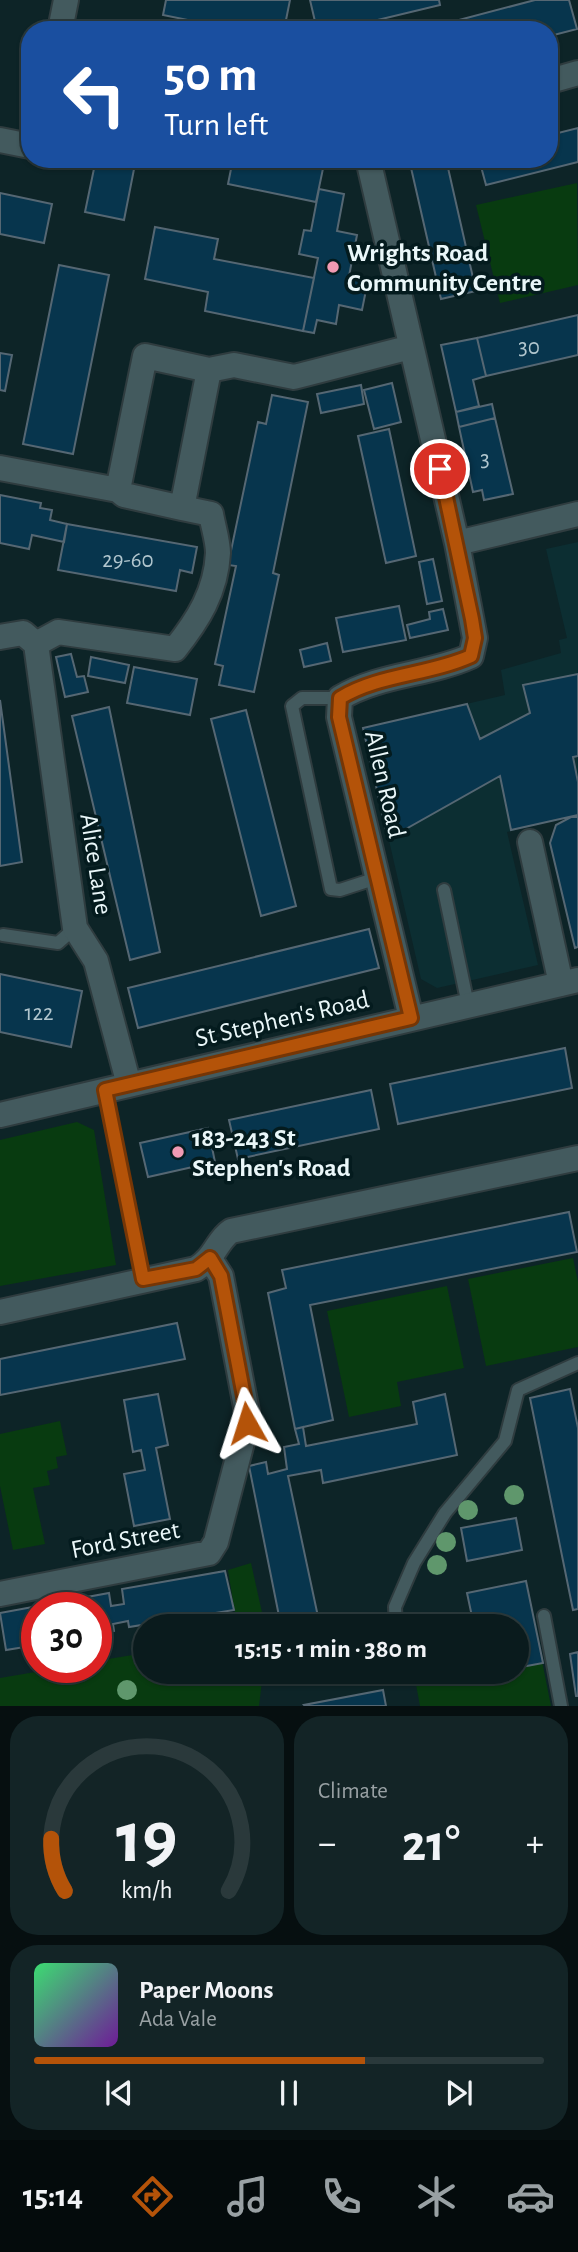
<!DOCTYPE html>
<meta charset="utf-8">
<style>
:root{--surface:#0a1b1d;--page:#132426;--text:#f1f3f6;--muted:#99a1a4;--line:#2a393b;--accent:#b45309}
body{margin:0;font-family:"Alegreya Sans",sans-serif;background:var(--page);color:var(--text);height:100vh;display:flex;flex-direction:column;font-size:26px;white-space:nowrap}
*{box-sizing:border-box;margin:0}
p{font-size:23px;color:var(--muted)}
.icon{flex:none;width:38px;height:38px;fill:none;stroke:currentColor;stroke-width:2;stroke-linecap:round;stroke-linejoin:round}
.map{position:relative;height:1706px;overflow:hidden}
.sheet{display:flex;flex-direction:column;gap:10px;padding:10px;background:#060f10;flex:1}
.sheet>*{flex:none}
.guide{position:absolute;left:21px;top:21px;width:537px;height:147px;border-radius:28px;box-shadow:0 2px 5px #0004,0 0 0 2px var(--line);background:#1a4fa0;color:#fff;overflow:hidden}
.speed{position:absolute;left:21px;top:1592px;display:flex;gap:14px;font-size:35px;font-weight:700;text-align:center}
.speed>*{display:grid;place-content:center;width:91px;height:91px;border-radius:50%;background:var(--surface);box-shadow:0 2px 5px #0004,0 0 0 2px var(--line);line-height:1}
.speed .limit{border:10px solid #d22;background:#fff;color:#111}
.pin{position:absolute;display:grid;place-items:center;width:60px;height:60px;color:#fff;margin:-30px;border:4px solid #fff;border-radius:50%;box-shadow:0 2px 7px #0007}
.me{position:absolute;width:77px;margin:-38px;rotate:354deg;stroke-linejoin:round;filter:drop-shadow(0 0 5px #0008)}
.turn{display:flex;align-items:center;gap:24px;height:147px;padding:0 28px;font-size:32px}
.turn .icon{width:91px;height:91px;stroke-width:2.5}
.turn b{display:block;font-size:49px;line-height:60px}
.big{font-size:52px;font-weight:700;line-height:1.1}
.sheet .card{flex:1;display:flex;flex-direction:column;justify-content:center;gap:10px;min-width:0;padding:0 24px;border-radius:28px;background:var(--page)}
.sheet .dial{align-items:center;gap:0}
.dial svg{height:182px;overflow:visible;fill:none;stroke:var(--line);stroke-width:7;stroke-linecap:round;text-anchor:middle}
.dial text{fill:var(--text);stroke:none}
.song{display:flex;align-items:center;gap:21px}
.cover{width:84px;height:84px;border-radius:10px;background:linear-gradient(135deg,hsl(140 70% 55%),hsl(280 70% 35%))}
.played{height:7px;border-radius:4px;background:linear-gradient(90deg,var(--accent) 65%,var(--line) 65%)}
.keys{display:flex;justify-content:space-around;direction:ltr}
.heat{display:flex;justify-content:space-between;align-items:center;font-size:38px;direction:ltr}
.sheet .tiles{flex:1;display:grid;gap:10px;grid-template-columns:1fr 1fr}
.card:last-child{grid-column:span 2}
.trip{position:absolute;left:133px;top:1614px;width:396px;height:70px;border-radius:35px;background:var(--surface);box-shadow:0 2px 5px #0004,0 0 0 2px var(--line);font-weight:700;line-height:70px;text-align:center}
.tab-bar{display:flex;height:112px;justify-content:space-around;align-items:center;background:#040b0c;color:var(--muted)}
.tab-bar .icon{width:49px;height:49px}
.tab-bar .selected{color:var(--accent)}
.tab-bar b{font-size:32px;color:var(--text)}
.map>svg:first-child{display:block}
.built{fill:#0c2e32}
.green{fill:#083b10}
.building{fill:#07354d;stroke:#556773;stroke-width:2}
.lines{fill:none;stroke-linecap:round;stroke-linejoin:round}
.service-casing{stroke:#2f3c3f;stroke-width:16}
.minor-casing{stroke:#2f3c3f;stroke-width:28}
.service{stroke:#435a5e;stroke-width:12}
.minor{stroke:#435a5e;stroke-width:24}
.tree{fill:#5f976c}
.route-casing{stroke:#753606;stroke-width:18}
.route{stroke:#b45309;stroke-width:12}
.poi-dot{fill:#f19ab3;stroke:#041b1e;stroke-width:2.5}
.labels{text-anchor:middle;stroke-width:7;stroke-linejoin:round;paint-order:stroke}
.number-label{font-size:23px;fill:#b1c6ce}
.poi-label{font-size:26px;font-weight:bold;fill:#eaf7f9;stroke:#041b1e;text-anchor:start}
.street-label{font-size:26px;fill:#eaf7f9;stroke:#041b1e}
</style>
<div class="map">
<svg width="578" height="1706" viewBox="0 0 578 1706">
<rect width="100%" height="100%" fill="#0d2427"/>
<path class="built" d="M578,542V815L507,832L538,965L437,988L421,979L363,728L505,695L501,670L561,653L559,640L567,638L546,549Z"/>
<path class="green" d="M577,183L578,285L500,303L476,205Z
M77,1122L94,1130L116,1265L0,1286V1140Z
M573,1258L578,1282V1347L486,1366L468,1279Z
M447,1286L464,1368L397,1382L401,1406L349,1417L327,1311Z
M60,1421L67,1455L56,1457L58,1468L47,1471L50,1485L33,1488L45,1544L13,1550L0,1486V1434Z
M251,1563L265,1626H237L228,1570Z
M526,1581L551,1706H420L415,1679L433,1675L434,1671H516V1626H474L467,1593Z
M145,1653V1671H275L277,1678L262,1681L259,1706H0V1678L59,1668H96V1661Z"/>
<path class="building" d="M166,0H290L284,30H237L163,15Z
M310,0H439L440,5L336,30H317Z
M535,0H569L577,29L550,36V30H441L440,25Z
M124,21L163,29V30H122Z
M578,128V162L486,185L479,159H550V135Z
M96,159H136L124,220L85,212Z
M233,159H325L316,202L228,184Z
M409,159H446L476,291L441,299Z
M319,189L344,194L337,231L357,235L349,276L368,280L362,310L339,305L336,324L317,320L314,333L303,331L318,258L299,254L304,230L311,231Z
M0,193L52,204L44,243L0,234Z
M155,227L218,239L214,259L314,278L303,331L205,311L208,292L145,279Z
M59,265L109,275L73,454L23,444Z
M578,315V355L486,376L477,338Z
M477,338L486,376L473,380L479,406L456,412L441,345Z
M0,353L12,355L5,391L0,390Z
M392,383L401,422L374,429L364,390Z
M361,385L364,404L321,413L317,394Z
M272,395L308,402L273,573L279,575L254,692L219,685L223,666L215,664L236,566L228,565L258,422L266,424Z
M492,404L495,418L459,427L456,412Z
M495,418L513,494L484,500L482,490L473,492L459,427Z
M389,429L416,556L386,563L358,436Z
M0,495L41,503L40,508L52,510L50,520L67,524L64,542L32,535L29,549L0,543Z
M67,524L197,547L192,573L180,570L176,591L58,570Z
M433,559L442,601L427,604L419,562Z
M399,606L406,640L343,652L336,618Z
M443,609L448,630L410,638L407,625L430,619L429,612Z
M327,643L331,661L304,667L300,650Z
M71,654L77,677L84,676L88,692L65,697L56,657Z
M91,657L129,665L125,683L88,676Z
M134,667L197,679L190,715L127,703Z
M578,674V756L573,757L578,782V815L511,830L500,776L388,839L363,728L467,704L480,739L530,713L523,685Z
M0,700L22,862L0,866Z
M109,707L160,952L130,960L72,716Z
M246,710L296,906L261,916L211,719Z
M571,817H578V947L575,948L550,843L556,825Z
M369,929L379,968L138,1028L128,988Z
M0,974L82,991L71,1047L0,1032Z
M565,1048L572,1088L398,1124L390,1084Z
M371,1090L379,1129L238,1159L229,1120Z
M208,1128L215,1162L148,1177L140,1143Z
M569,1212L577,1252L310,1305L333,1420L295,1429L268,1293L286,1288L282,1270Z
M177,1323L185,1359L0,1395V1359Z
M570,1389L578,1428V1609L573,1610L530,1398Z
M158,1394L168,1445L156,1448L170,1519L134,1526L124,1474L145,1470L141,1450L133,1452L124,1400Z
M445,1394L457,1455L323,1483L321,1470L288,1476L320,1626H281L249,1466L266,1462L268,1474L287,1469L284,1447L299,1444L295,1429L303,1427L306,1446L417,1424L413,1402Z
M516,1518L522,1550L467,1561L461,1528Z
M225,1571L234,1610L129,1627L128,1621L113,1624L114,1631L96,1634V1608H37V1645L6,1650L0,1613L109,1593L111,1606L124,1604L122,1589Z
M526,1581L543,1663L516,1668V1626H474L467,1593Z
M578,1652V1696H576L570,1654Z
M383,1690L386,1706H305L304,1705Z"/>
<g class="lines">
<g class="service-casing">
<path id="service" d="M340,698H302L292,706L331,889L340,890L377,878
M444,890L468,1005
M3,935L58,943L75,928
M105,1090L143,1279
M544,1616L561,1706
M396,1626L395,1607L414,1563L445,1513L505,1441L518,1390L578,1363"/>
</g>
<g class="minor-casing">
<path id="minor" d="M60,30L66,0
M550,81L578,73
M0,140L30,146
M368,159L457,543L475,638L471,656C429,675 379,674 340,698L339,717L411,1018
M0,468L118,490L124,495L182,508L209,370
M118,490L145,356L209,370L234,365L294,377L411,347
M457,543L578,514
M0,637L23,633L36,644
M36,644L75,928L96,961L129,1085
M36,644L58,632L175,649C198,620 216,592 218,553C218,541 213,526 211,514L182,508
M530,842L561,984
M0,1115L578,980
M0,1312L196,1269C215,1258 217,1240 231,1231L578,1158
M0,1594L209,1553L216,1542L247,1423V1412L221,1276L210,1259"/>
</g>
<use href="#service" class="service"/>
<use href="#minor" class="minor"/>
</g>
<g class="tree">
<circle cx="514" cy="1495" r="10"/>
<circle cx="468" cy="1510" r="10"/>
<circle cx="446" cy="1542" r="10"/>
<circle cx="437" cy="1565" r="10"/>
<circle cx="127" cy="1690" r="10"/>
</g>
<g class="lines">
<g class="route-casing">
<path id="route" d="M247,1423V1412L221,1276L210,1258L196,1269L143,1279L105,1090L411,1018L339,717L340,698C379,674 429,675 471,656L475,638L472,619L440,469"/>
</g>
<use href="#route" class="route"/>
</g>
<g class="poi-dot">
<circle cx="333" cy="267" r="7"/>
<circle cx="178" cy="1152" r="7"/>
</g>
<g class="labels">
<g class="number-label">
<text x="529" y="354">30</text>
<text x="485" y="466">3</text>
<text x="128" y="567">29-60</text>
<text x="39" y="1020">122</text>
</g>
<g class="poi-label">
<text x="347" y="261">Wrights Road<tspan x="347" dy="30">Community Centre</tspan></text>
<text x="192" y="1146">183-243 St<tspan x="192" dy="30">Stephen's Road</tspan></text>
</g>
<g class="street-label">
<text transform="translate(386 784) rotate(77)" y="9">Allen Road</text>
<text transform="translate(97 864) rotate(81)" y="9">Alice Lane</text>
<text transform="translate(282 1018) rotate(-13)" y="9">St Stephen's Road</text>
<text transform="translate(125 1539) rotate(-11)" y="9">Ford Street</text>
</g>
</g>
</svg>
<div class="speed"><div class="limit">30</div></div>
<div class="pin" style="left:440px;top:469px;background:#d93025"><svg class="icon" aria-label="arrive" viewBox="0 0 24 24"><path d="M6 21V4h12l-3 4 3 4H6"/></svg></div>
<svg class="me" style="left:247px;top:1423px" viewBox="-20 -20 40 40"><path d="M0-17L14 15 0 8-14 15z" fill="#b45309" stroke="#fff" stroke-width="4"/></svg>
<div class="trip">15:15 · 1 min · 380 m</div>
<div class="guide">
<div class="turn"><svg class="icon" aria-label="left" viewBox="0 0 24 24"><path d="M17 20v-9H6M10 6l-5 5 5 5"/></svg><div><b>50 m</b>Turn left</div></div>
</div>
</div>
<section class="sheet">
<div class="tiles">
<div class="card dial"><svg viewBox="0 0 100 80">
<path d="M14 69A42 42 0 1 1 86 69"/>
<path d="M14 69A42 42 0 0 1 8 46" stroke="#b45309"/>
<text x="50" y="56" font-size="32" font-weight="700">19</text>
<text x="50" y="72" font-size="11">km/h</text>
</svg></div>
<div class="card"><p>Climate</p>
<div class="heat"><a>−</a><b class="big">21°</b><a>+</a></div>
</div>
<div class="card">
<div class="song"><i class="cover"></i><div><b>Paper Moons</b><p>Ada Vale</p></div></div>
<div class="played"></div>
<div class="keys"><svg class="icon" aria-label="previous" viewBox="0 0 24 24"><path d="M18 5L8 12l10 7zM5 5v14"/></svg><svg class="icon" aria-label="pause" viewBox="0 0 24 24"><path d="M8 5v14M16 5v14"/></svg><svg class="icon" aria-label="next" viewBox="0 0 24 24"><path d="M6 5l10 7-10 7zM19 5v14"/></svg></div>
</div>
</div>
</section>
<nav class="tab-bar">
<b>15:14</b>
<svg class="icon selected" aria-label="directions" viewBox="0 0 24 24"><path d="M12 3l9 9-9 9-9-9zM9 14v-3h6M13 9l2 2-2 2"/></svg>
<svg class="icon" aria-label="music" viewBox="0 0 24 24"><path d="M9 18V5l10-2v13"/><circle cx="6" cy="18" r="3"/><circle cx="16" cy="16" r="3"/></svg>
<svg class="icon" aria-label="phone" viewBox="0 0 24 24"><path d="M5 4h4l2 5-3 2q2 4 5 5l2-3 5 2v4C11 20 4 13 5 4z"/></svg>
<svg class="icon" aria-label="climate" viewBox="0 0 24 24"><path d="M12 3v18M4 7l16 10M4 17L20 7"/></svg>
<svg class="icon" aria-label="car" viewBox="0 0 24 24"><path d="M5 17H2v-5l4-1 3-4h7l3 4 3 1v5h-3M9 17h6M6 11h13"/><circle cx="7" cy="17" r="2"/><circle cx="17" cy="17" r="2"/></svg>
</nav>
